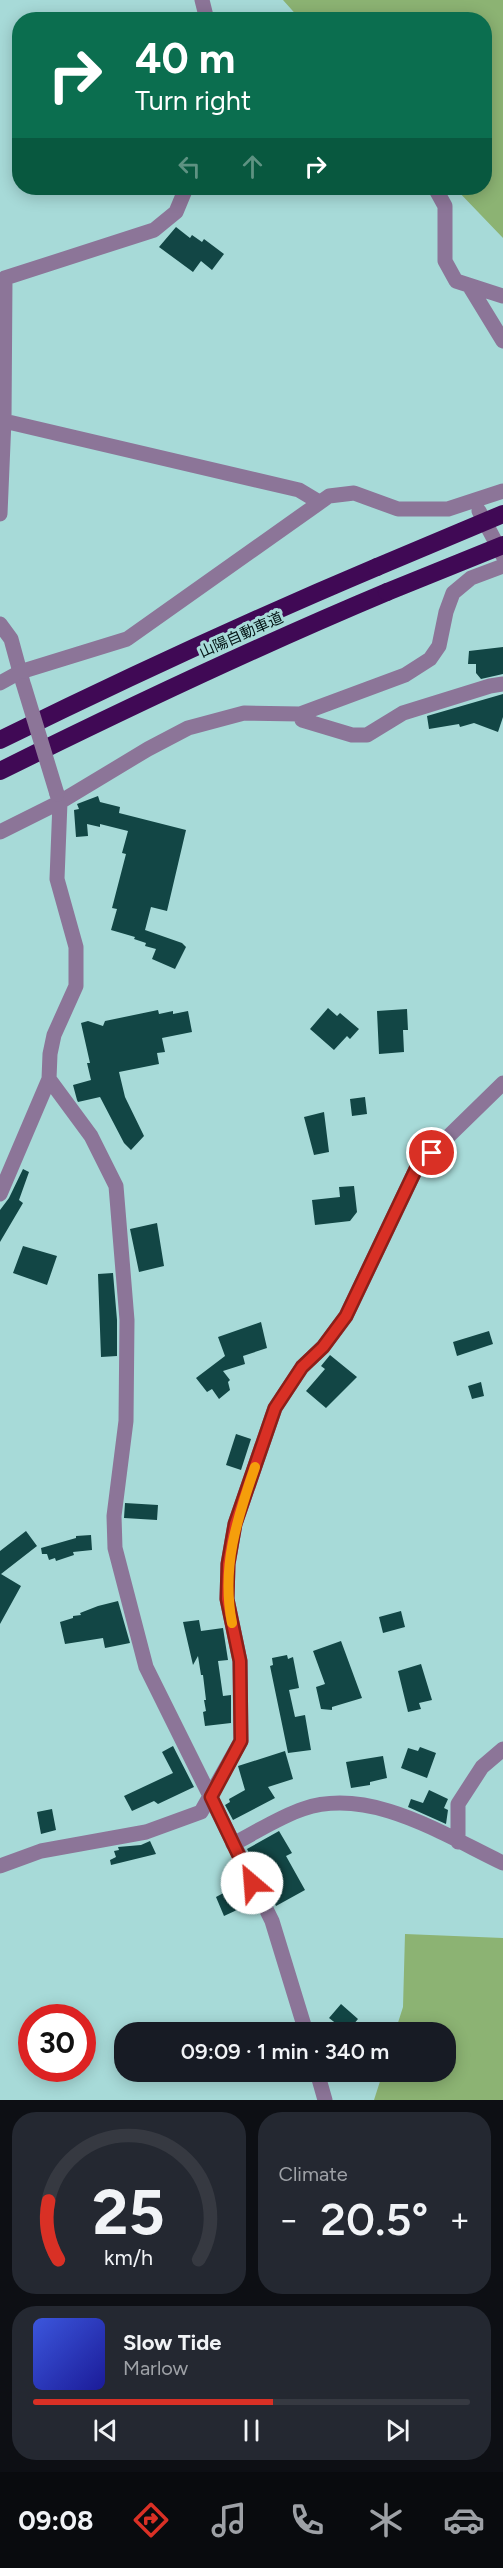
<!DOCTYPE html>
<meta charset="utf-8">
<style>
:root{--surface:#171b24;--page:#242831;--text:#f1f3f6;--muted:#9ea1a6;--line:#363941;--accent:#d93025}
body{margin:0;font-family:Figtree,"Noto Sans JP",sans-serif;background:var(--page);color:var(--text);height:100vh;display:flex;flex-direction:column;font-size:22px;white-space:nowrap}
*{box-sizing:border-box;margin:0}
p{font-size:20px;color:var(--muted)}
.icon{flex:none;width:33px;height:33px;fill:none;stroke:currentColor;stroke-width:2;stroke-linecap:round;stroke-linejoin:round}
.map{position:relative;height:2100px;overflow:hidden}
.drawer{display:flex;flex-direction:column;gap:12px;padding:12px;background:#0d0f14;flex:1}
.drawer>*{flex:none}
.hud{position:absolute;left:12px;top:12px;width:480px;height:183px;border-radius:24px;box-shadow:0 3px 15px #0003;background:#0b6e4f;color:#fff;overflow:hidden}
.speed{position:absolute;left:18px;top:2004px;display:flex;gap:12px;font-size:30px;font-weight:700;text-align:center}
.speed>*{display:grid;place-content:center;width:78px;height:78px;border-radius:50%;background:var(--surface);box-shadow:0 3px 15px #0003;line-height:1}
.speed .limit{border:9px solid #d22;background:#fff;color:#111}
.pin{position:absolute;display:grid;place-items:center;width:51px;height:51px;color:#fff;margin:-26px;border:3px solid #fff;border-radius:50%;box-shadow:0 2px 6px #0007}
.me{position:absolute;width:66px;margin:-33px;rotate:333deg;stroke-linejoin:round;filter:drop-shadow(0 0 4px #0008)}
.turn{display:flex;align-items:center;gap:21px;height:126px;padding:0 24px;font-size:27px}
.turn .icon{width:78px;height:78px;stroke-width:2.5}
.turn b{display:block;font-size:42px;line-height:51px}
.lanes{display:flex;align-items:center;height:57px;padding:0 24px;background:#0003;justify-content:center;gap:30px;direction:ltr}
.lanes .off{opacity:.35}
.big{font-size:45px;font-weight:600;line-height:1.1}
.drawer .widget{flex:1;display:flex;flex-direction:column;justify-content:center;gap:9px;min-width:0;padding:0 21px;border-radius:24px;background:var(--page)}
.drawer .dial{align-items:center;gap:0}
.dial svg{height:156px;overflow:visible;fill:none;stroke:var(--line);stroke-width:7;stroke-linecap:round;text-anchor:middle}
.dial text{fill:var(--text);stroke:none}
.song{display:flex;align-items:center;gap:18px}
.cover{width:72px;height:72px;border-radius:9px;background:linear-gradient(135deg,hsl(230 70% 55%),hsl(240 70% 35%))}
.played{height:6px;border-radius:3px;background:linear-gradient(90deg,var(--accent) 55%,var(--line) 55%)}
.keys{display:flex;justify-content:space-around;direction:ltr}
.heat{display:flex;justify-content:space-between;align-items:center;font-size:33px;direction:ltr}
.drawer .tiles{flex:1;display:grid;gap:12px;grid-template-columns:1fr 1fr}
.widget:last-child{grid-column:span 2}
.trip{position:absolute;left:114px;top:2022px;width:342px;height:60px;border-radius:24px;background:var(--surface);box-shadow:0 3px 15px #0003;font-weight:600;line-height:60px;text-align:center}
.dock{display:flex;height:96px;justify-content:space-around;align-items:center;background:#090b0e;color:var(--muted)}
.dock .icon{width:42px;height:42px}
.dock .current{color:var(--accent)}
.dock b{font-size:27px;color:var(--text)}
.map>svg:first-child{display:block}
.green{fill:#8cb373}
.building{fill:#124645}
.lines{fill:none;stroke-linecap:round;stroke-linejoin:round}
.minor{stroke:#8c7598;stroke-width:15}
.tertiary{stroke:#8c7598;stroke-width:15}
.motorway{stroke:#400955;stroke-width:18}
.minor-bridge{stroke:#8c7598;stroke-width:15}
.motorway-bridge{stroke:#400955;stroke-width:18}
.route-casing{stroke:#8d1f18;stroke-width:15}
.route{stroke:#d93025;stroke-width:10}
.slow{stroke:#f59e0b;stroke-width:10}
.labels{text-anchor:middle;stroke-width:6;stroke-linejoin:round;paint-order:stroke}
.street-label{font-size:15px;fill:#021414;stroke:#a7dad8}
</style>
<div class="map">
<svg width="503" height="2100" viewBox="0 0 503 2100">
<rect width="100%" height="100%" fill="#a7dad8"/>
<path class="green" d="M283,0H503V238L455,188H484V20L300,19Z
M405,1934L503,1938V2100H374L383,2072H446V2032H395L403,2007Z"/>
<path class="building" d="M176,227L190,238L192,235L202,242L204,239L224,254L212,270L201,261L193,272L159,247Z
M503,647V674L481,679L476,673V664H468L469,651Z
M503,694V717L498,732L474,723L460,727L459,724L429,729L427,716Z
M98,796L100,802L120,807L119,813L186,830L167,911L151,907L145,930L182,943L186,947L175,969L152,959L156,949L145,946L146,943L134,939L135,937L111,930L117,909L112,908L126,854L122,853L128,831L100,824V827L87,824L88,836L76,837L74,810L79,809L77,804Z
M328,1008L337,1016L340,1013L359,1029L350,1039L347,1036L334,1050L310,1029Z
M407,1009L408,1030H403L404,1052L379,1054L377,1011Z
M158,1010L159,1014L173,1011V1014L188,1011L192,1032L162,1038L165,1052L157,1053L159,1064L119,1072L125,1097L144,1136L131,1150L124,1143L100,1097L78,1102L77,1100L73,1085L91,1080L87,1063H90L81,1023L88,1021L103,1026L105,1021Z
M365,1097L367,1114L352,1116L350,1099Z
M324,1112L329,1152L314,1155L304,1117Z
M23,1169L29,1172L19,1200L23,1203L0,1242V1210L9,1198Z
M354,1186L357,1212L350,1221L315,1225L312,1200L340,1197L339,1187Z
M157,1223L164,1266L139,1272L130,1229Z
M23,1246L57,1256L47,1285L13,1273Z
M113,1273L117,1320V1356L101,1357L98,1274Z
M261,1322L267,1348L243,1356L245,1364L223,1371L230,1380L228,1382L230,1390L219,1399L212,1389L207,1392L196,1378L225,1356L218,1337Z
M489,1331L493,1344L457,1356L453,1342Z
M330,1355L357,1377L326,1408L306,1391L325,1369L321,1366Z
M481,1382L484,1396L472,1399L468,1386Z
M236,1434L251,1439L241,1470L226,1465Z
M125,1503L158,1505L157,1520L124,1518Z
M26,1531L37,1546L1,1574L21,1586L0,1624V1551Z
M91,1535L92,1550L73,1552L74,1555L56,1561L55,1558L49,1560L47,1554H42L41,1548L76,1538V1536Z
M118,1601L130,1643L105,1648L103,1638L65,1644L60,1622L73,1618V1616L81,1615L80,1613L98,1606Z
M401,1611L405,1627L383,1633L379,1617Z
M199,1620L201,1631L223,1628L228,1660L218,1661L223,1696L231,1695V1723L205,1726L203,1712L206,1711L204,1700H206L203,1675H201L198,1656L193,1665L183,1622Z
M341,1641L362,1698L332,1707V1710L321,1709L316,1687L325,1684L313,1651Z
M287,1655L288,1659L293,1657L299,1688L289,1690L295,1717L305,1715L311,1750L288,1753L270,1666L273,1665L272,1658Z
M421,1664L432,1700L419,1703L421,1709L408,1712L398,1671Z
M173,1746L194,1787L158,1804L154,1801L132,1811L124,1796L173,1773L162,1752Z
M420,1747L436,1753L427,1778L401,1768L408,1748L418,1751Z
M285,1751L293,1779L268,1787L275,1798L233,1820L225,1805L230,1802L229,1799L245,1790L238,1766Z
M383,1756L387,1778L370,1782V1785L351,1788L346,1762Z
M429,1790L448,1799L444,1808L448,1810L446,1824L408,1807L411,1799L423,1803Z
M52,1809L56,1830L41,1834L37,1812Z
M279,1831L292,1853L286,1856L305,1890L276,1906L247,1849Z
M150,1841L156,1854L111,1865L110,1860L116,1857L114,1851L119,1850L118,1847L141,1845Z
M242,1883L252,1903L224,1916L216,1897Z
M341,2004L358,2019L347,2032L329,2018Z"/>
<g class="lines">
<path class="minor" d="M202,0L207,20
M435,188L445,206V261L456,281L503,296
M470,287L503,341
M0,420L299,490L319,502
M0,514L4,420L5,278L154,230L176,212L186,188
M0,624L11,639L23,683
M300,714L302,720L352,735H367L403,713L490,686L503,684
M57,794L60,802L57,879L76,947V986L54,1035L50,1054L49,1079L91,1136L116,1186L127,1320L126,1421L114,1516L115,1548L146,1667L272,1921L306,2032
M0,832L60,802L148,749L188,728L244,713L300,714L405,675L430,659L439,646L446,612L453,593L471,578L503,566
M0,1194L49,1079
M458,1842V1804L482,1767L503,1749
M233,1844C255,1833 279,1817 303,1809C370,1786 444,1835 503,1863
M0,1866L41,1851L146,1832L201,1812L241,1741L240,1661L227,1599L228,1564L235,1524L275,1408L302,1367L323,1347L346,1316L417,1167L503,1083
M317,2072L325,2100"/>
<path class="tertiary" d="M479,511L503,556
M0,683L20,672L127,639L329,496L354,493L398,509H448L503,491"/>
<path class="motorway" d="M0,740C124,679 249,621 377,567
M0,771C127,708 256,647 387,592"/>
<path class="minor-bridge" d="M24,686L57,794"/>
<path class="motorway-bridge" d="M377,567L503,514
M387,592L503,545"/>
</g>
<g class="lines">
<g class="route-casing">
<path id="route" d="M252,1883L211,1797L241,1741L240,1661L227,1599L228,1564L235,1524L275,1408L302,1367L323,1347L346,1316L417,1167L432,1153"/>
</g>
<use href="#route" class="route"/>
<path class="slow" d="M232,1623C221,1567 237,1519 255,1467"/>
</g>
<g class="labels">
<g class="street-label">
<text transform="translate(241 635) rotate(-24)" y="5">山陽自動車道</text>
</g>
</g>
</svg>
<div class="speed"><div class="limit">30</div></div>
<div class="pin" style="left:432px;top:1153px;background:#d93025"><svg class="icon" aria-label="arrive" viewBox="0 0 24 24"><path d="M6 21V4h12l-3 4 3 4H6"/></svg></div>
<svg class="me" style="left:252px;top:1883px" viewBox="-20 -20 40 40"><circle r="19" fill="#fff"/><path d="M0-13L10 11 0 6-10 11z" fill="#d93025"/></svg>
<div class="trip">09:09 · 1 min · 340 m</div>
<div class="hud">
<div class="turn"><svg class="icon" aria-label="right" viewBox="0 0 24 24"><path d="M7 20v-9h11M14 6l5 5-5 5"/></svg><div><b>40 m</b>Turn right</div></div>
<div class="lanes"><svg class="icon off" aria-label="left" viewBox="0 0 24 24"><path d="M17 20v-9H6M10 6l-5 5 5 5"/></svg><svg class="icon off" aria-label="ahead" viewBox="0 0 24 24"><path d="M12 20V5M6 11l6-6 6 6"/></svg><svg class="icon" aria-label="right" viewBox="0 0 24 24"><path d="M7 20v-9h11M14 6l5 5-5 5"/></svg></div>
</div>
</div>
<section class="drawer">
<div class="tiles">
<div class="widget dial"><svg viewBox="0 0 100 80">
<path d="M14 69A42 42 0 1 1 86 69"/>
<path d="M14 69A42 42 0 0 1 9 39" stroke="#d93025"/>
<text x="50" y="56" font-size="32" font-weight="700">25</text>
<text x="50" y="72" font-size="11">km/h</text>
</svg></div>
<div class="widget"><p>Climate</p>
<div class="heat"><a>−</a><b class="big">20.5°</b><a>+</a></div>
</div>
<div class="widget">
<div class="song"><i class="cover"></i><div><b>Slow Tide</b><p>Marlow</p></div></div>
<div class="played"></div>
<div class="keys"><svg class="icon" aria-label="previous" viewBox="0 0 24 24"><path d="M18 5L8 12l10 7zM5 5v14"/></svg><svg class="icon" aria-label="pause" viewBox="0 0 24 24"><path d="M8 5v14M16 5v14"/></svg><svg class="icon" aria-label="next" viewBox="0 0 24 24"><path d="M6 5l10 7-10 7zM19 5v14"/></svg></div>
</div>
</div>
</section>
<nav class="dock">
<b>09:08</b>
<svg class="icon current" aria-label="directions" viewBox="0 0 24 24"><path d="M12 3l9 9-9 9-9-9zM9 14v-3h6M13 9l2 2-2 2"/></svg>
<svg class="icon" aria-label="music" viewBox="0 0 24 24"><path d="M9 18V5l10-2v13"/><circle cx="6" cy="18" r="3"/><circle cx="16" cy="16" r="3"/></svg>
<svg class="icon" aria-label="phone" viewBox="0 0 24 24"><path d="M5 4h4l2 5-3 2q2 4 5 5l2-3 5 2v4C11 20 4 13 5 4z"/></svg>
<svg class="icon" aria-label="climate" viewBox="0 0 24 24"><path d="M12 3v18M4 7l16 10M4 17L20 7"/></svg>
<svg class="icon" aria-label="car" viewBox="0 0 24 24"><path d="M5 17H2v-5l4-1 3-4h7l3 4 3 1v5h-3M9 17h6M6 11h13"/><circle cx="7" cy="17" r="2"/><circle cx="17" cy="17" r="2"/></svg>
</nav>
